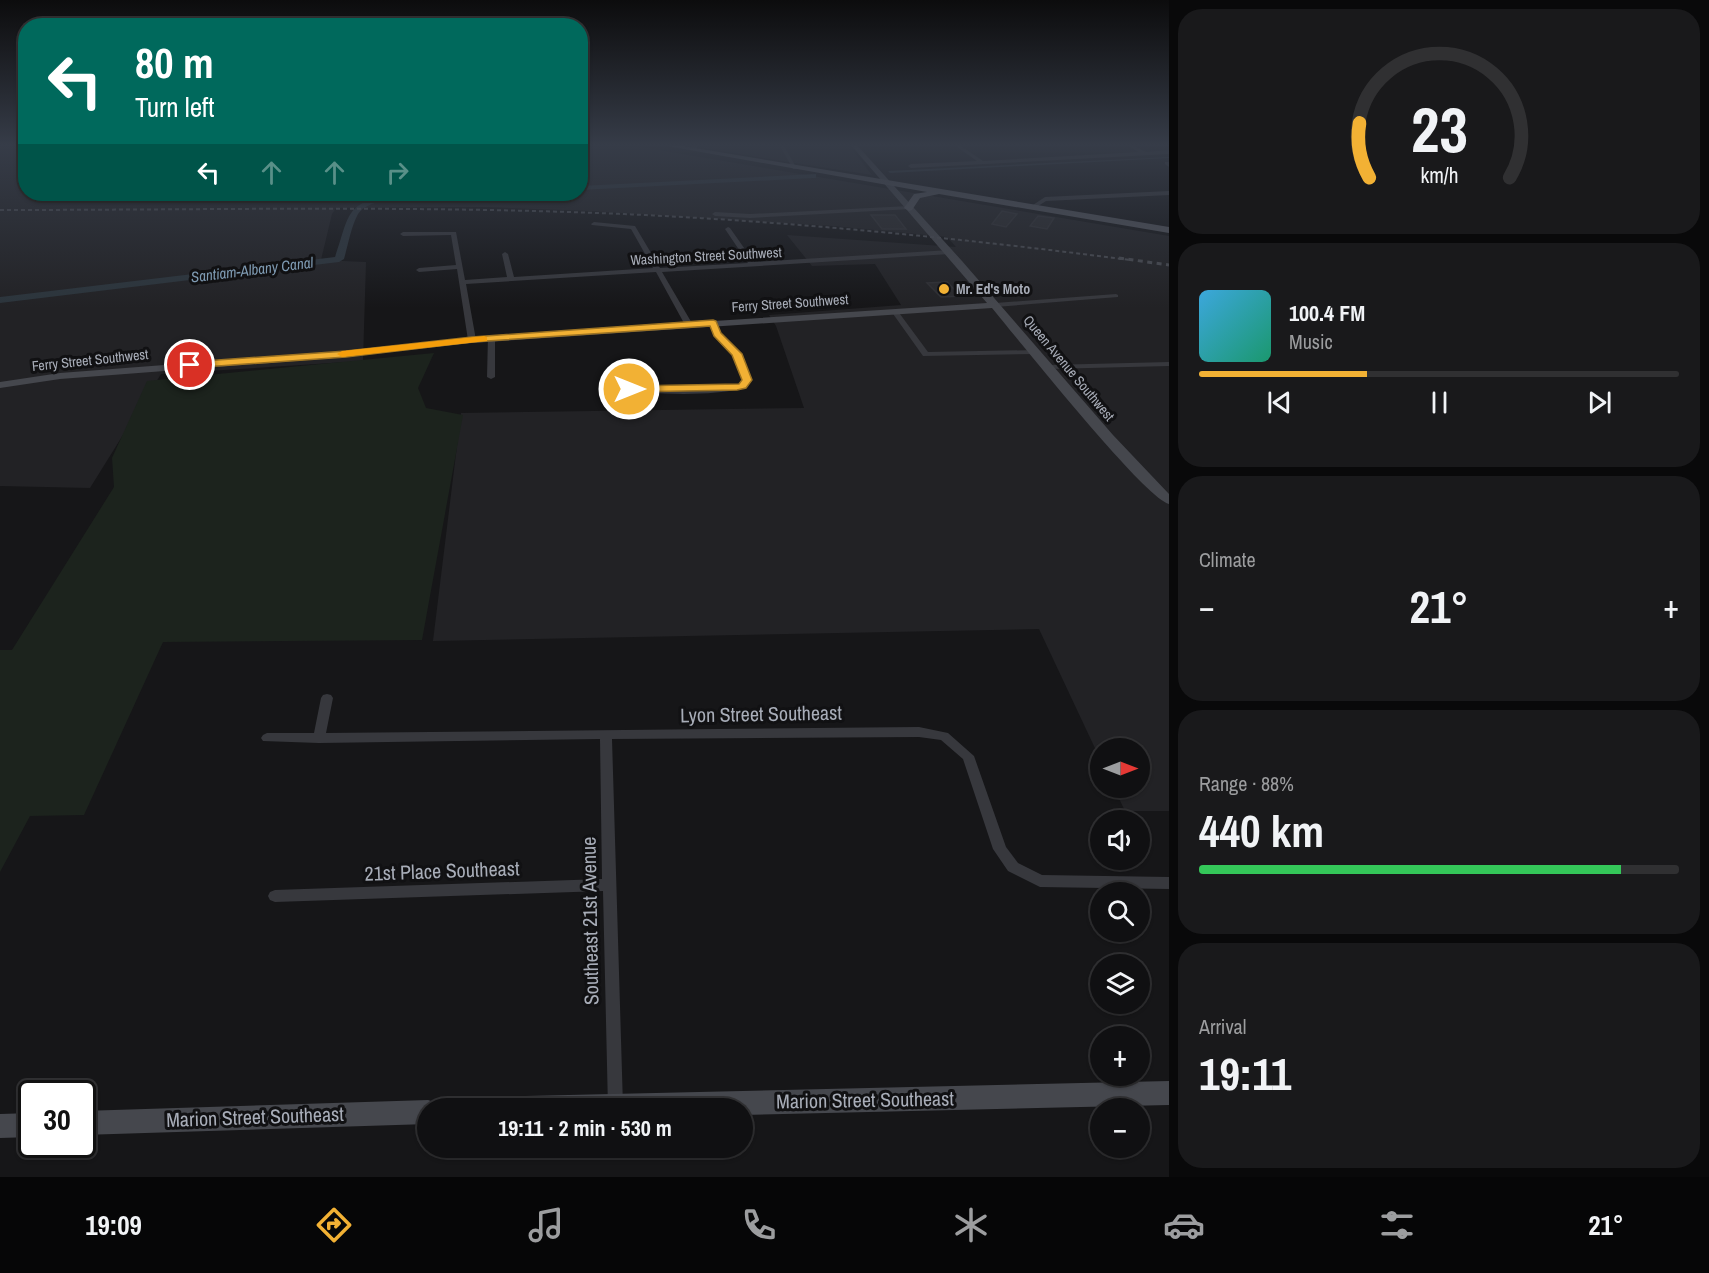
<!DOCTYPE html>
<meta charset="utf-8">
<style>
:root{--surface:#101012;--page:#19191b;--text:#f1f3f6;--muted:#9c9d9f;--line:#303032;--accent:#f2b134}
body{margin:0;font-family:"Archivo Narrow",sans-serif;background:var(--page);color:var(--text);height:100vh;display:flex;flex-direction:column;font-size:22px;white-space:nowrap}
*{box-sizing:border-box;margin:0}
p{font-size:20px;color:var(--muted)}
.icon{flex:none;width:33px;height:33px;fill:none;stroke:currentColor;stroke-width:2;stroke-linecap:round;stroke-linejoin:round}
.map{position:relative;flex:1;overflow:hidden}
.drawer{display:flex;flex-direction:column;gap:9px;padding:9px;background:#09090a;width:540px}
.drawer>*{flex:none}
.hud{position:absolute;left:18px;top:18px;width:570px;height:183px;border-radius:24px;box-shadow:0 2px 4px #0004,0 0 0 2px var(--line);background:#00695c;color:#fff;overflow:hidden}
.needle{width:39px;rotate:90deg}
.buttons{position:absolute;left:1090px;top:738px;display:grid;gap:12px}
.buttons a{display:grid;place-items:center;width:60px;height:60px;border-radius:50%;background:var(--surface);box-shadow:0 2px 4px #0004,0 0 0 2px var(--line);font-size:30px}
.speed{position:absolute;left:18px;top:1080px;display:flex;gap:12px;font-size:30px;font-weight:700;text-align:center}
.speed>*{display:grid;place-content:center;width:78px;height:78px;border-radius:50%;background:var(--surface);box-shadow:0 2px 4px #0004,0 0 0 2px var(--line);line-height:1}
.speed .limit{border:3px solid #111;border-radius:9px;background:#fff;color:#111}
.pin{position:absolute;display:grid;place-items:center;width:51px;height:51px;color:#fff;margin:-26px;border:3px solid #fff;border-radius:50%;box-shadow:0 2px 6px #0007}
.me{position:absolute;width:66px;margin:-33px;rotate:90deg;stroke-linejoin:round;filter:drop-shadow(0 0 4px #0008)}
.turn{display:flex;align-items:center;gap:21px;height:126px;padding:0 18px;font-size:27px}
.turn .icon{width:78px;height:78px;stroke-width:2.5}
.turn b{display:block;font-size:42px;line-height:51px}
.lanes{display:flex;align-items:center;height:57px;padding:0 18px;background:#0003;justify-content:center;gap:30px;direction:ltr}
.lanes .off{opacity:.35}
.big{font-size:45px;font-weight:700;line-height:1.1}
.drawer .card{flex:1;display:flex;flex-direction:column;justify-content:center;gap:9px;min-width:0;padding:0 21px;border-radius:24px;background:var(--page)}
.drawer .dial{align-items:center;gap:0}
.dial svg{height:156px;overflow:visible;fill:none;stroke:var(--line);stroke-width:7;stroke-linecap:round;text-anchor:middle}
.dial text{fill:var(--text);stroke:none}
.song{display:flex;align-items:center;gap:18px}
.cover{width:72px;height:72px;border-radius:9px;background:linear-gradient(135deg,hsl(200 70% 55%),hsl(160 70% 35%))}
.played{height:6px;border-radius:3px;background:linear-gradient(90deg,var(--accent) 35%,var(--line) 35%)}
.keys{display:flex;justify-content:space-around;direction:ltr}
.heat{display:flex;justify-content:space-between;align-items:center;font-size:33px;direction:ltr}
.charge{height:9px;border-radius:4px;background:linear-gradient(90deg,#34c759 88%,var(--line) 0)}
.trip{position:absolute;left:417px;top:1098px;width:336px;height:60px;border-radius:30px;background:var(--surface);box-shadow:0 2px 4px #0004,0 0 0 2px var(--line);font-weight:700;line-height:60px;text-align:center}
.tab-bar{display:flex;height:96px;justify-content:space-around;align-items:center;background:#060607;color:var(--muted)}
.tab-bar .icon{width:42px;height:42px}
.tab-bar .on{color:var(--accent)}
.tab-bar b{font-size:27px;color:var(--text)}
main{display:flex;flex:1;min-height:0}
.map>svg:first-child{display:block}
.built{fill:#222225}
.green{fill:#1c231d}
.water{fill:#2c353c}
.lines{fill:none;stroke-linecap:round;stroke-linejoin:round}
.canal{fill:#2c353c;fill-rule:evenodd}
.building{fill:#29292c;stroke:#303034;stroke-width:1.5}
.street{fill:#37383d;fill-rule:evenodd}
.secondary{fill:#45474d;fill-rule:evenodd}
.primary{fill:#53555c;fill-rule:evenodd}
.rail-far1{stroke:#4a4c52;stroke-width:2;stroke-dasharray:4 3;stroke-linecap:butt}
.rail{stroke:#4a4c52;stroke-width:3;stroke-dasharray:5 4.5;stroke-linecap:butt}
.route{fill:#f2b134;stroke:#9d7322;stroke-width:1.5}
.slow{fill:#f59e0b}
.poi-dot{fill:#f2b134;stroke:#111113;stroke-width:2}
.labels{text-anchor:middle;stroke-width:6;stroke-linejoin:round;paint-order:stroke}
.far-street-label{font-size:14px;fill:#a8adb8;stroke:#111113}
.far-poi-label{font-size:14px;font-weight:bold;fill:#a8adb8;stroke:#111113;text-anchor:start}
.far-water-label{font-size:15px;font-style:italic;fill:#7f9bb3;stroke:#111113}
.near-street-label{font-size:20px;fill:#a8adb8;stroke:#111113}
</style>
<main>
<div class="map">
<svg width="1169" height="1177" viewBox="0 0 1169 1177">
<rect width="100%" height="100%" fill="#161618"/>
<path class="built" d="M0,144H25L26,194H580L581,144H623L1169,236V811H1125L1114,788H1140V748H1101V761L1039,629L433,641L461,413L804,408L776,326L769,315L901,305L875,264L812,266L787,235L956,247L947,237L832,226L589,211L484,207L336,208L332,214L321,260L366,262L363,361L161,374L90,488L0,486Z
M679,144H848L872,175L782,161Z"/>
<path class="green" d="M434,353L418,388L426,408L463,415L422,640L163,642L84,815L30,816L0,872V650H12L114,487L112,458L147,381Z"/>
<path class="water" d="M1169,157V158L890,173L888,171Z"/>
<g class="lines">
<path class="canal" d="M816,174V178H813L580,190V186Z
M392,194H472L468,196C445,197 371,192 358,214C351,227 348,245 344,259L339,262L0,303V297L335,257C350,214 344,204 392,194Z"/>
</g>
<path class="building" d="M1002,211L1017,214L1006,227L992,224Z
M871,215H895L906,229H882Z
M1038,216L1054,218L1047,229L1030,226Z
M947,282L961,296L941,297L927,283Z"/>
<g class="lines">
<path class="street" d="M696,144H701L693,150H689V148Z
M779,144H783L797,169H793Z
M953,144H958L983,161L1139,152L1125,144H1130L1146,152L1169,150V154L911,168L908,166L911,164L977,161Z
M1165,162H1169V167L1165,164Z
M1169,191V195L1046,201L1035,208L1030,207L1045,197Z
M909,206L912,208L911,209L750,218L715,216L712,214L715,212L750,214Z
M594,222L635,226L660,268L748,263L725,229L728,227L730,228L754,262L950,250L953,252L950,254L662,272L693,325L689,327L685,325L656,272L466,284L476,340L472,342L468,340L457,269L419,272L416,270L419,268L456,265L451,235L403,236L400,234L403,232H456L465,280L507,277L502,254L505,252L508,254L514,277L653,268L631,229L592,225L591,224Z
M1116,294L1118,295V297L995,307L992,305L995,303Z
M893,310H897L928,352L1037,350L1041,352L1037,354L923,356L891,311Z
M710,321H716L720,333L741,354L751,380L746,388C705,397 650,395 609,387L608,385L612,383C653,389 699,392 740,384L743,380L734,355L714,336L709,323Z
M488,336L495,338V377L491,379L487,377Z
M1169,362V366L1049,369L1045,367L1049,365Z
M327,694L331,695L333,698L326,733L919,727L948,733L974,756L1006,847L1018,863L1042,875L1169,877V889L1040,887L1008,871L993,849L963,759L941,740L919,737L612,739L623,1106L622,1108H608L603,891L275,902L270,900L268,896L270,892L275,890L602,879L600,739L319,743L263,741L261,738L263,735L267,733H314L321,698L323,695Z"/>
<path class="secondary" d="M850,144H856L962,261L1113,435L1169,494V504C1144,498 1017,338 992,308L472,343L347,357L60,379L0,388V382L60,373L347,351L472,337L987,303Z
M1169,1081V1105L742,1115V1108H513L516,1099L525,1096Z
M428,1100L437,1103L439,1108H428V1124L82,1135V1111Z
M32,1113V1137L0,1138V1114Z"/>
<path class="primary" d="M656,144H671L1169,227V233L939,194L920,198L912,210L909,211L904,208L914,194L927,192Z"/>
<path class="rail-far1" d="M0,210C190,210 380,206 569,212C757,218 944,236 1130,260"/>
<path class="rail" d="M1119,258L1169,265"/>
</g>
<linearGradient id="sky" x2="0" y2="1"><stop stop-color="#0c0c0d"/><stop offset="0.47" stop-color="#363c48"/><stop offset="1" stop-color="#363c48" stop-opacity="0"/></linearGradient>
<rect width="1169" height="308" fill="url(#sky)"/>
<path class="route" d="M713,320L716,321L721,333L742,354L752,380L746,388L737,390L629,392L624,389L629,386L739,384L742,380L732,355L714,336L710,326L472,342L346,357L190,368L185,365L190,362L346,351L472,337Z"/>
<path class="slow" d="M484,336L487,337V341L342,357L337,354L342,351Z"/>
<circle class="poi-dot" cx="944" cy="289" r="6"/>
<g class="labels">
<g class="far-street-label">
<text transform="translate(706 256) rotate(-3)" y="5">Washington Street Southwest</text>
<text transform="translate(790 303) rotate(-4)" y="5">Ferry Street Southwest</text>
<text transform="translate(90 360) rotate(-6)" y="5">Ferry Street Southwest</text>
<text transform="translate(1069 368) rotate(50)" y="5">Queen Avenue Southwest</text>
</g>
<g class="far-poi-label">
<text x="956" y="294">Mr. Ed's Moto</text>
</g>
<g class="far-water-label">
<text transform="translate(252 270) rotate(-7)" y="5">Santiam-Albany Canal</text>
</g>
<g class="near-street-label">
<text transform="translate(761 714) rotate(-1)" y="7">Lyon Street Southeast</text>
<text transform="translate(442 871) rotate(-2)" y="7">21st Place Southeast</text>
<text transform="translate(590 921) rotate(-91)" y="7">Southeast 21st Avenue</text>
<text transform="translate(865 1100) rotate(-1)" y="7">Marion Street Southeast</text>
<text transform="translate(255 1117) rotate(-2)" y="7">Marion Street Southeast</text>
</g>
</g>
</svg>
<div class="buttons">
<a><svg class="needle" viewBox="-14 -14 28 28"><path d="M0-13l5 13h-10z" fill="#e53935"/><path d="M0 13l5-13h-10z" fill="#9c9d9f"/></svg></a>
<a><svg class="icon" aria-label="sound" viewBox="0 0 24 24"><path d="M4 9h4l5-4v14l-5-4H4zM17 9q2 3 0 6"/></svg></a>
<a><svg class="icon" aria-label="search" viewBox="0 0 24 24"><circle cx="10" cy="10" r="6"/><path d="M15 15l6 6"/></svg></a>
<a><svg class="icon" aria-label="layers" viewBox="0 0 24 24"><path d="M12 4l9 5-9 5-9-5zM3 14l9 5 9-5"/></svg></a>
<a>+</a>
<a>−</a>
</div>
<div class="speed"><div class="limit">30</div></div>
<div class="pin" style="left:190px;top:365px;background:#d93025"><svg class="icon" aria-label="arrive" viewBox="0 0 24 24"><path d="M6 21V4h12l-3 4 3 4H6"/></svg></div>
<svg class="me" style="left:629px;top:389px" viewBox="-20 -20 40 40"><circle r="17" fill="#f2b134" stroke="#fff" stroke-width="3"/><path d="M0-11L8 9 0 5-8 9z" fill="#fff"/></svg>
<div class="trip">19:11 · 2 min · 530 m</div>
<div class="hud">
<div class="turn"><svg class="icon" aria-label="left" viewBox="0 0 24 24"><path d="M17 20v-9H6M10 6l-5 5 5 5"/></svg><div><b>80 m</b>Turn left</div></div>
<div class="lanes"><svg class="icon" aria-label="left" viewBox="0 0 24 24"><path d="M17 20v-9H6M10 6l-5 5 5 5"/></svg><svg class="icon off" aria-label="ahead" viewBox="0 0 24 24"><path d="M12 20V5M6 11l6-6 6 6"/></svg><svg class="icon off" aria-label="ahead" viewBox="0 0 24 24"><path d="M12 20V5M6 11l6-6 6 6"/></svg><svg class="icon off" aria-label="right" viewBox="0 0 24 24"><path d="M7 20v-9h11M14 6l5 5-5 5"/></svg></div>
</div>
</div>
<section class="drawer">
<div class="card dial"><svg viewBox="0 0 100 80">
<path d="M14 69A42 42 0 1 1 86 69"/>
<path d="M14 69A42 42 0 0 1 9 41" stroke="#f2b134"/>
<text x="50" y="56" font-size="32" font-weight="700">23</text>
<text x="50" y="72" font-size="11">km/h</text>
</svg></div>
<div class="card">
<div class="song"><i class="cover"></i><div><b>100.4 FM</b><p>Music</p></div></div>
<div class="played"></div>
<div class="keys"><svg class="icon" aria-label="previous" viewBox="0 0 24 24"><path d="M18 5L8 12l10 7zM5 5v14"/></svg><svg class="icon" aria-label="pause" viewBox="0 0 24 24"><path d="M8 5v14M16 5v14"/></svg><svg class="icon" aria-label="next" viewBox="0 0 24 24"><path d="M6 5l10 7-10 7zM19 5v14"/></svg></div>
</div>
<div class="card"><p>Climate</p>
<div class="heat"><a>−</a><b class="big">21°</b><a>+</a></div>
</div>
<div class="card"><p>Range · 88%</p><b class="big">440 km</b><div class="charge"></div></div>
<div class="card"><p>Arrival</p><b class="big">19:11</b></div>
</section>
</main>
<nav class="tab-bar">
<b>19:09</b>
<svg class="icon on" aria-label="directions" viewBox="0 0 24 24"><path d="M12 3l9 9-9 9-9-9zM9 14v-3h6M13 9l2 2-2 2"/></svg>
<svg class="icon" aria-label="music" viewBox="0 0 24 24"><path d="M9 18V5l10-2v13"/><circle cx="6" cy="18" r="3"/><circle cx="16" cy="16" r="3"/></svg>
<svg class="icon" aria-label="phone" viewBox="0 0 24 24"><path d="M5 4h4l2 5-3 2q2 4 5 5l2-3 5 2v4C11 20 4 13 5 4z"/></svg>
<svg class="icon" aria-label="climate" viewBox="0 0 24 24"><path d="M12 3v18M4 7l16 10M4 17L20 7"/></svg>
<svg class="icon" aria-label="car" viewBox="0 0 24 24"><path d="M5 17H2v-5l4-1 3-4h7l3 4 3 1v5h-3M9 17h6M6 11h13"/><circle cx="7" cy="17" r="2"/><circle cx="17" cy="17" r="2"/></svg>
<svg class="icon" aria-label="filters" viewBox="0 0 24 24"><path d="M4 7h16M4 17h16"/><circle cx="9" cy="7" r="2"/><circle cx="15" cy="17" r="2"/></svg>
<b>21°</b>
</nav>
